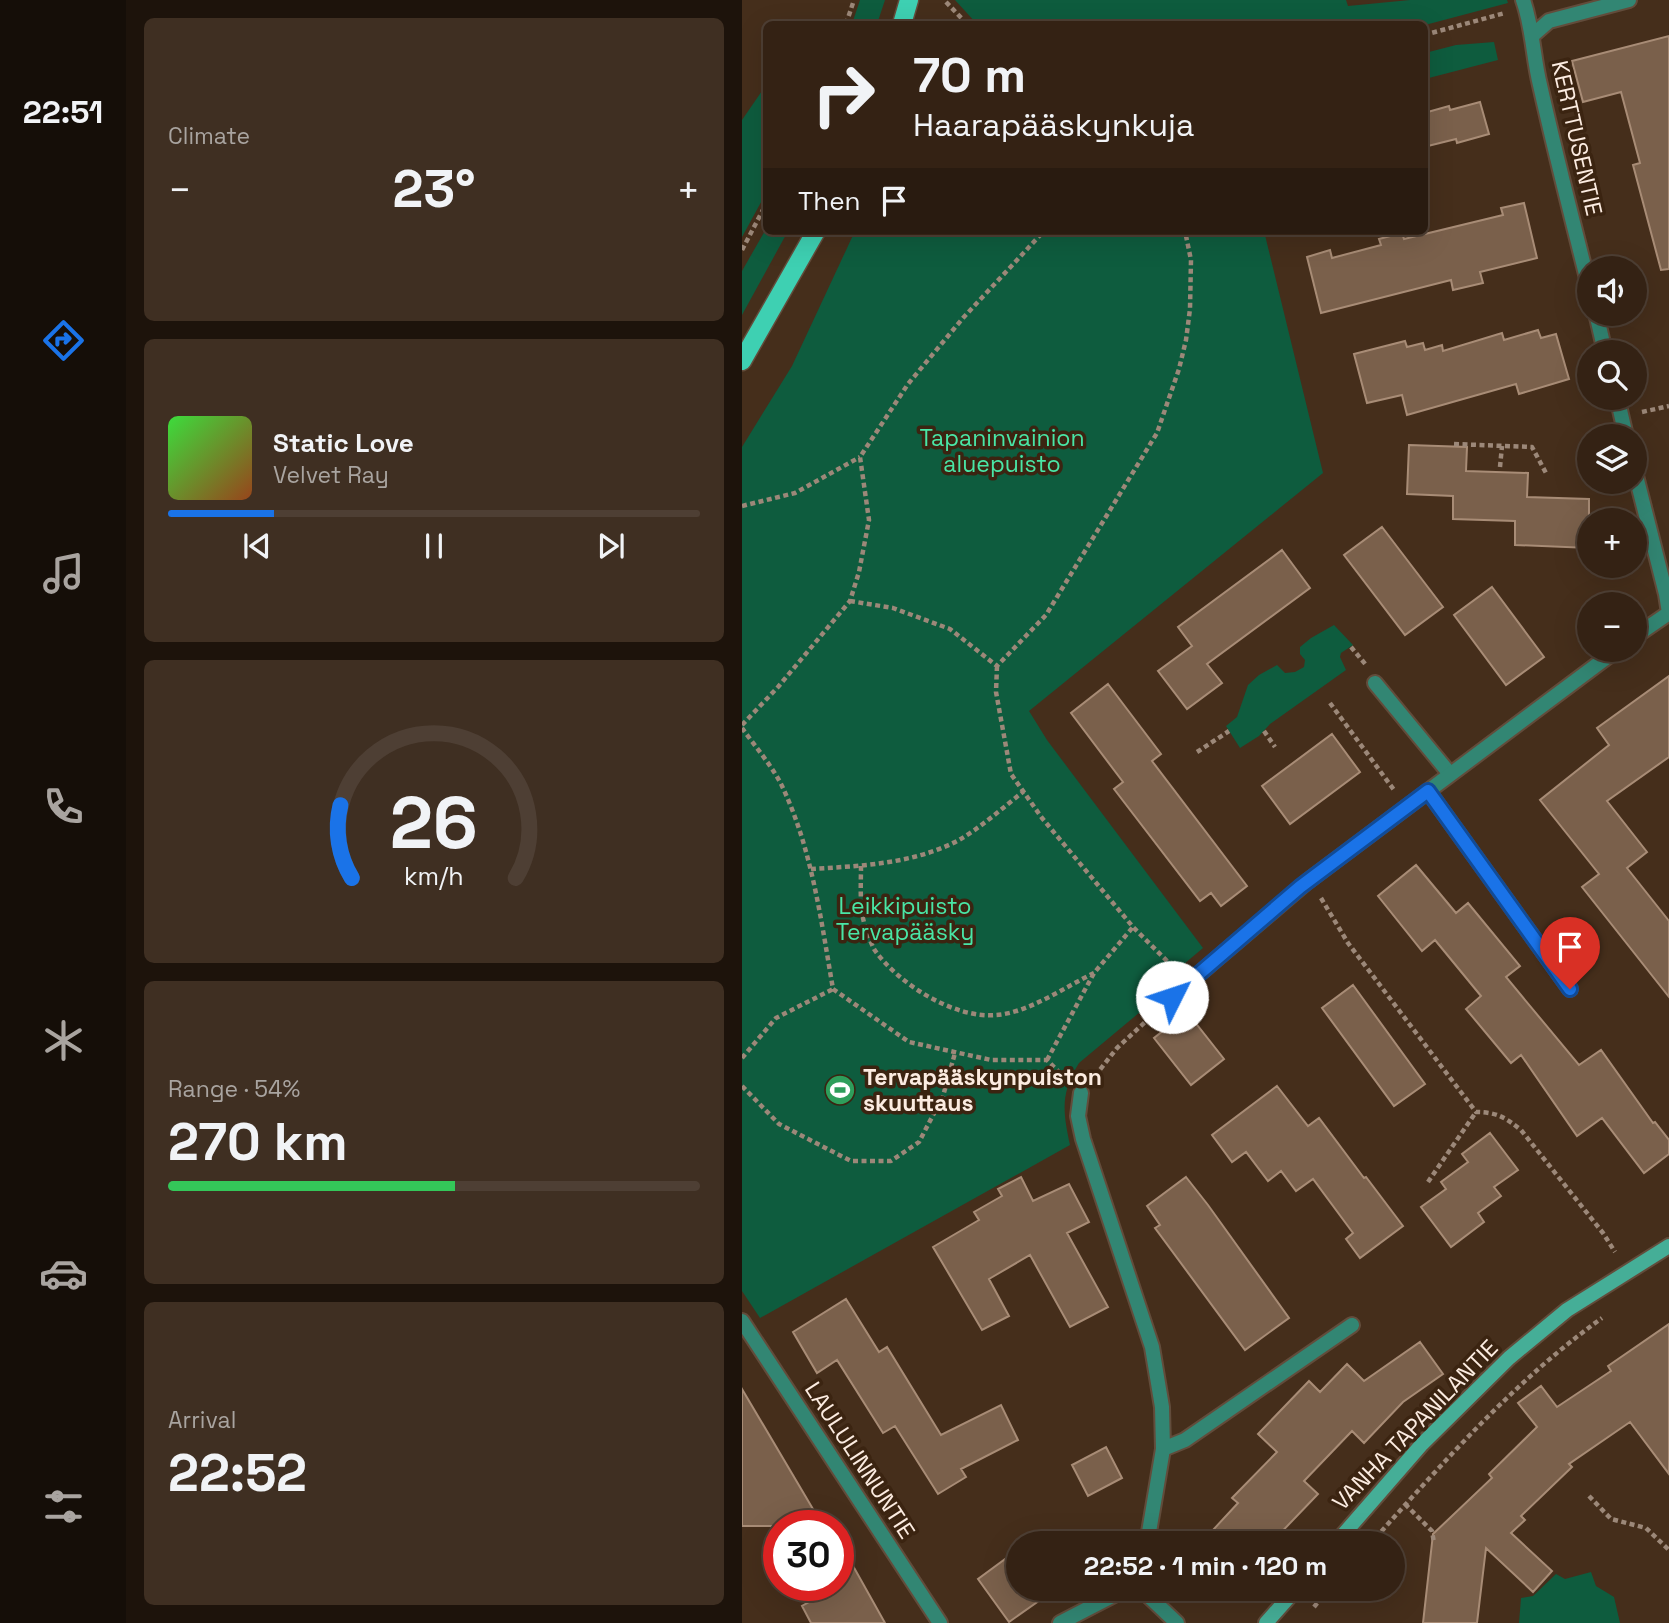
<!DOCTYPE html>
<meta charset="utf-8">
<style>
:root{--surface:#342214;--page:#3f2f22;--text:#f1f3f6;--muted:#a9a4a0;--line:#4e3f34;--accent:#1a73e8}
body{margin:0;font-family:"Space Grotesk",sans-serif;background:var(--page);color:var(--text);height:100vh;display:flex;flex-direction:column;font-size:26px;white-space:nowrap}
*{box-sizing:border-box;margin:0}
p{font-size:23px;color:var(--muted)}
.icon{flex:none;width:38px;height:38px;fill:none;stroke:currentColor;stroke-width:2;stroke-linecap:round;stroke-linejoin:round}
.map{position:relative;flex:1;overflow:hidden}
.sheet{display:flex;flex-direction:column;gap:18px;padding:18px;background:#1d130b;width:616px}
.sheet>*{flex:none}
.hud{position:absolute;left:21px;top:21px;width:665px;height:214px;border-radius:10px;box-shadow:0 7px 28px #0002,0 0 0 2px var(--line);background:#342214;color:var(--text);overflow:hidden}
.controls{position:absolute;left:835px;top:256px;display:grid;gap:14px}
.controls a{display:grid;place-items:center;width:70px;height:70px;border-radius:50%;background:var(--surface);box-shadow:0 7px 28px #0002,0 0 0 2px var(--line);font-size:35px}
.speed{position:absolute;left:21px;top:1510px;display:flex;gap:14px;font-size:35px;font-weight:700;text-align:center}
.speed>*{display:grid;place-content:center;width:91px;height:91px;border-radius:50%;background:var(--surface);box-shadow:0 7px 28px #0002,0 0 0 2px var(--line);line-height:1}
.speed .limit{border:10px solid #d22;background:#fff;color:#111}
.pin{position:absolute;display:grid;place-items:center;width:60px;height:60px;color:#fff;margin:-72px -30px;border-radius:50% 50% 50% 0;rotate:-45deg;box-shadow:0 0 7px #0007}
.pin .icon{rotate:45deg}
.me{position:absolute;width:77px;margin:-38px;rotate:49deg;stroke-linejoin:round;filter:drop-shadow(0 0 5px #0008)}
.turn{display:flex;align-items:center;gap:24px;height:147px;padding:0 35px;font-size:32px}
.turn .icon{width:91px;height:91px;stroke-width:2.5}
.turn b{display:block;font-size:49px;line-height:60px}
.then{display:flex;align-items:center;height:66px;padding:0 35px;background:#0003;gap:14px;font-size:26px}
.big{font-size:52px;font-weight:700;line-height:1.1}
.sheet .widget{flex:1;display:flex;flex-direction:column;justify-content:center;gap:10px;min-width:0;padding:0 24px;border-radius:10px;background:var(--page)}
.sheet .dial{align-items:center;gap:0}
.dial svg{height:182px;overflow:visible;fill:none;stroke:var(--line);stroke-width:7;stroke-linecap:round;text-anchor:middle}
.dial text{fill:var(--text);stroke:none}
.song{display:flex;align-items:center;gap:21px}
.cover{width:84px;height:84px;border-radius:10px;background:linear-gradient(135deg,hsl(120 70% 55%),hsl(20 70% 35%))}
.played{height:7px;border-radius:4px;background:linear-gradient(90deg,var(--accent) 20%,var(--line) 20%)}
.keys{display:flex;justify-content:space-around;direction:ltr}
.heat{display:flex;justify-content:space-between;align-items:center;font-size:38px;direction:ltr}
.charge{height:10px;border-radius:5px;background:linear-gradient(90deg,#34c759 54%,var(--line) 0)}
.trip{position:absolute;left:264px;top:1531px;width:399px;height:70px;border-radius:35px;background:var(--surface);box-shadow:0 7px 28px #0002,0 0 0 2px var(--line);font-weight:700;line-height:70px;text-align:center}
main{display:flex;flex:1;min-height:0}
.menu{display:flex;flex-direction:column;width:126px;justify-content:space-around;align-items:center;background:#150e08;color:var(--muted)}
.menu .icon{width:49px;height:49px}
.menu .selected{color:var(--accent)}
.menu b{font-size:32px;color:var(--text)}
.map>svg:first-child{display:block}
.green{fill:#0e5c3e}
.building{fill:#7a604b;stroke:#a88c76;stroke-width:2}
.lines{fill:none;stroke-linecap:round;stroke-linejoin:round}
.lane-casing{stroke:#624c3b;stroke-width:18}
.street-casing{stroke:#624c3b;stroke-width:18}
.secondary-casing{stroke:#624c3b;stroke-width:18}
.primary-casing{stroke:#624c3b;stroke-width:21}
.path{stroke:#9c8879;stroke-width:4.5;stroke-dasharray:5 3.5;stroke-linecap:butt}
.lane{stroke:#328673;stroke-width:14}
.street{stroke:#328673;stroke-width:14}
.secondary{stroke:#45ae97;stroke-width:14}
.primary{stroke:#3ed0b2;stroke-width:18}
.route-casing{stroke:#114b97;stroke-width:18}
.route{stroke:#1a73e8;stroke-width:12}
.labels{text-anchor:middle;stroke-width:7;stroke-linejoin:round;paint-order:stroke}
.street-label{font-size:23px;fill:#fcece1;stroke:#3b2411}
.park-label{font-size:23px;fill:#49e6a6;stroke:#3b2411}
.poi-label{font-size:23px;font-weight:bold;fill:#fcece1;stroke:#3b2411;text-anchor:start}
</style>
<main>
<nav class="menu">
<b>22:51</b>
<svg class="icon selected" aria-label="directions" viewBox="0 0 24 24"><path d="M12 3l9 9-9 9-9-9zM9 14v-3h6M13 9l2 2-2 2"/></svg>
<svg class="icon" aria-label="music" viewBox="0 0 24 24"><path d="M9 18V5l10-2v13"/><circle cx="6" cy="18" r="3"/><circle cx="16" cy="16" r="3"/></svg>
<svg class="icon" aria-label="phone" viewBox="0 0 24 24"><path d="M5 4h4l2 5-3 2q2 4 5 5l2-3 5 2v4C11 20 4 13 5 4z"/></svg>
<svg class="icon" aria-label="climate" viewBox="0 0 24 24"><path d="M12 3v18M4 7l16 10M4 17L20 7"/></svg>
<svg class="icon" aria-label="car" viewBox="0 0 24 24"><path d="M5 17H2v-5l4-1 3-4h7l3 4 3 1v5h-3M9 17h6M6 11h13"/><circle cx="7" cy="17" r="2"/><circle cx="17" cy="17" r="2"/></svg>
<svg class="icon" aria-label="filters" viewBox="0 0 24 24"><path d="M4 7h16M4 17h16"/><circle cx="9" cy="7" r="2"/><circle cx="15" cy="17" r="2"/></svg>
</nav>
<section class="sheet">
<div class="widget"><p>Climate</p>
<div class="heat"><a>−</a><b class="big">23°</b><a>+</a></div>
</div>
<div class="widget">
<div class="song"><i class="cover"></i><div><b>Static Love</b><p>Velvet Ray</p></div></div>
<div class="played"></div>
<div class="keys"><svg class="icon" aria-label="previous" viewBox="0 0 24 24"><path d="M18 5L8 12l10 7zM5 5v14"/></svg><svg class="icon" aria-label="pause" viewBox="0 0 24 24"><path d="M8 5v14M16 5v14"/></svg><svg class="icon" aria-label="next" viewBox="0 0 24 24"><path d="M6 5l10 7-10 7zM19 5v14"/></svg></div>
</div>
<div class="widget dial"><svg viewBox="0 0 100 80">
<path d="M14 69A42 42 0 1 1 86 69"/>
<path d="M14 69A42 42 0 0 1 9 37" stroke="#1a73e8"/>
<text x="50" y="56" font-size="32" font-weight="700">26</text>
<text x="50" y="72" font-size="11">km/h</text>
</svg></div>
<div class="widget"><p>Range · 54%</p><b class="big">270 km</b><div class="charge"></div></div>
<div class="widget"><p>Arrival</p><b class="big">22:52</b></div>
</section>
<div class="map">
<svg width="927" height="1623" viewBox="0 0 927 1623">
<rect width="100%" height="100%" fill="#452e1b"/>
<path class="green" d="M118,0H143L135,24H110Z
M213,0H604L606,6L668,0H765L766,3L683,25L235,24Z
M752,42L756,60L683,79V53L714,45Z
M24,85V193L0,237V120Z
M24,229V231H46L0,315V271Z
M113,231H522L581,473L287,711L305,740L461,948L429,975L422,992L337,1063C318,1094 321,1112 328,1145L18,1318L0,1291V447L50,366Z
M592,625L611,645L599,653L598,657L604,670L528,724L517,736L498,748L484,726L495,717L506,685L517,675L535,665L543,673L553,672L562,667L563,660L558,654V647L569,638Z
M849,1572L854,1586L872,1597L878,1623H777L779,1598L791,1596L814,1574L823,1579Z"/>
<path class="building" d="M927,36V269L919,270L891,165L898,163L879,92L841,102L830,61Z
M738,102L747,134L715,143L714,139L682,147V113L707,106L708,110Z
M782,203L795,258L738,272L741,283L711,290L709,280L579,313L565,257L588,250L590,258L639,245L637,239L660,233L662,239L761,215L759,208Z
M796,330L799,338L814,334L827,379L777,394L774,384L665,415L660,395L625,403L612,354L663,341L665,347L681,343L683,350L700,345L701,351L760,333L762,340Z
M667,445L725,447L724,471L786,473L785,497L847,499V548L773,545V521L711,519V496L665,494Z
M640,527L701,607L663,635L602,555Z
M540,550L568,588L465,664L480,683L445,709L416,671L450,646L436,627Z
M750,587L802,657L764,685L712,615Z
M927,676V757L865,801L905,852L885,868L927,921V997L840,887L857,874L798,800L867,745L855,728Z
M366,684L419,754L410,761L505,886L479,906L469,893L458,901L372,789L381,782L329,713Z
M590,734L618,772L548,824L520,786Z
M674,865L714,913L726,903L778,966L764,977L837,1065L859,1050L911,1123L913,1122L927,1140V1154L902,1173L860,1118L835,1136L779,1055L769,1063L724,1009L739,996L693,940L680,951L636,896Z
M611,985L683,1084L652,1106L580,1008Z
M445,1012L482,1059L449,1085L412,1038Z
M535,1086L566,1126L577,1118L622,1178L624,1177L661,1226L618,1258L604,1239L611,1233L571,1179L554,1191L539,1171L526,1181L504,1152L490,1162L470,1135Z
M748,1133L776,1170L752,1187L759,1196L736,1213L742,1222L709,1247L679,1207L704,1189L699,1182L726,1162L720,1154Z
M279,1177L291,1201L327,1184L347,1222L325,1233L366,1307L328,1327L288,1255L247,1279L267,1316L240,1330L191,1247L237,1220L232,1212L260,1196L256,1189Z
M444,1177L466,1205L547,1318L503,1350L413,1228L418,1225L405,1206Z
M104,1299L137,1352L145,1347L199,1435L259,1405L276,1440L219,1469L224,1477L196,1494L153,1426L141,1433L95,1360L75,1373L51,1332Z
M927,1324V1474L888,1422L827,1464L830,1467L779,1516L783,1520L769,1533L810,1571L791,1592L744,1548L735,1623H681L691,1534L750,1478L747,1474L795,1427L776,1403L799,1386L815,1407L869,1371L866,1366Z
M678,1342L701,1374L661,1402L622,1443L610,1431L562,1481L576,1494L528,1544H458L496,1503L490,1498L535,1452L516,1434L567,1381L578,1392L605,1364L622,1381Z
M0,1389L81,1526H0Z
M364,1447L380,1478L346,1496L330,1465Z
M96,1539L143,1623H69L60,1606L96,1586Z
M270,1554L276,1563V1589H295L301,1598L267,1622L236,1579Z"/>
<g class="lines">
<g class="lane-casing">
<path id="lane" d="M633,683L708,774"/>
</g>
<g class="street-casing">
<path id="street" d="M781,0C791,28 791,57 798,85C813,152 830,219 847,286
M791,35L807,21L887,0
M854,313L863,352
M875,397L884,436
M892,468L924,594L927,613
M892,637L927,613
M686,791L828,989
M430,997L566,881L876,649
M339,1093L336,1116L341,1139L410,1347L420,1407L421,1449L405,1544
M0,1321L198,1623
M421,1449L443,1440L610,1325
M399,1589L435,1623
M318,1623L374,1594L388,1589"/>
</g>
<g class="secondary-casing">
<path id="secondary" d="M593,1544L680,1444L767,1358L825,1310L927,1246
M524,1623L554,1589"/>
</g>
<g class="primary-casing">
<path id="primary" d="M160,24L167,0
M0,361L74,231"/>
</g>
<path class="path" d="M204,2L225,24
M104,24L112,0
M682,35L763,13
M0,250L24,204
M900,412L927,406
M712,444L790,447L804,473
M758,467L760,446
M0,506L53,493L118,457
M108,601L151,608L208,629L255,666L304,615L415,433L437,369L444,340L448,309L449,260L443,231
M609,647L624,665
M255,666L254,692L269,774L300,818L391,927L431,967
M588,703L652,790
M0,725L36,687L108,601L117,572L127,520L118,457L166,384L221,318L302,231
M0,728C12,745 31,767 40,786C70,849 79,920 91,989L167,1042L249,1060H305L323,1078
M522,731L533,747
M455,752L487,731
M119,866C119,886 117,910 124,929C126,935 129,943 132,949C155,983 212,1019 254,1015C286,1013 323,987 352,973
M69,869C118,866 172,864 217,840C238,828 262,807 282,791
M579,898L606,943L734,1112C755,1112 764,1118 779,1130L861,1233L873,1252
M0,1058L34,1018L91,989
M305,1060L352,973L391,927
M353,1076L375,1048L414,1012
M0,1086L37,1124L109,1161H149L177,1142L201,1096L213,1053
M686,1182L734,1112
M847,1496L869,1519L904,1528L927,1550
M663,1504L690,1531L692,1543
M628,1544C700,1464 772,1381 860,1318
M572,1607L587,1589"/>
<use href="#lane" class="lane"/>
<use href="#street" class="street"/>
<use href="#secondary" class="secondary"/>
<use href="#primary" class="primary"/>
</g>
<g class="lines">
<g class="route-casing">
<path id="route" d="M430,997L558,887L686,791L828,989"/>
</g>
<use href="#route" class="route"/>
</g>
<defs>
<g id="stadium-disc" transform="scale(1.575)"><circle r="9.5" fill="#2e9e5b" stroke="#3b2411"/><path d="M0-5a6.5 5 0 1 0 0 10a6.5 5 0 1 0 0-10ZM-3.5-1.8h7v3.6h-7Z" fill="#fff"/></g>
</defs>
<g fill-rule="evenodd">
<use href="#stadium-disc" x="98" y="1090"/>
</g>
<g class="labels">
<g class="street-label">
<text transform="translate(835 138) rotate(77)" y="8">KERTTUSENTIE</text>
<text transform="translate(673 1425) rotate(-46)" y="8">VANHA TAPANILANTIE</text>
<text transform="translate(118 1460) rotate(57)" y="8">LAULULINNUNTIE</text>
</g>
<g class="park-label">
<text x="260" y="446">Tapaninvainion<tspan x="260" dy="26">aluepuisto</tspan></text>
<text x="163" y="914">Leikkipuisto<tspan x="163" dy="26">Tervapääsky</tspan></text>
</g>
<g class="poi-label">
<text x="121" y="1085">Tervapääskynpuiston<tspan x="121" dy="26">skuuttaus</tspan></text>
</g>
</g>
</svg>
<div class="controls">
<a><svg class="icon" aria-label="sound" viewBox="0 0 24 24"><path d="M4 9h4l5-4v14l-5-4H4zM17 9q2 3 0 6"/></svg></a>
<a><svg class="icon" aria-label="search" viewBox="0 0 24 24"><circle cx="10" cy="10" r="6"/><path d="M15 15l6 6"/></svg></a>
<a><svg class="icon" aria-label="layers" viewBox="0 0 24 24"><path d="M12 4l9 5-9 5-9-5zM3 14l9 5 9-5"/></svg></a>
<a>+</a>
<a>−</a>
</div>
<div class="speed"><div class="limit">30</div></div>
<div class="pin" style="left:828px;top:989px;background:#d93025"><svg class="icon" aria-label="arrive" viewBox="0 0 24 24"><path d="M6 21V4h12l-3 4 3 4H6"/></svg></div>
<svg class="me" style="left:430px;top:997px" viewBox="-20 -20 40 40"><circle r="19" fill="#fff"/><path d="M0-13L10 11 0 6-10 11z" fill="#1a73e8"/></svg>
<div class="trip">22:52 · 1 min · 120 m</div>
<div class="hud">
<div class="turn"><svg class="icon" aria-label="right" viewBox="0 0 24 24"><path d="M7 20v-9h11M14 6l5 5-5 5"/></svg><div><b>70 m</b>Haarapääskynkuja</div></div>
<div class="then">Then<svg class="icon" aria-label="arrive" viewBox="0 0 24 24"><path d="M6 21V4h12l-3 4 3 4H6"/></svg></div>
</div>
</div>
</main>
